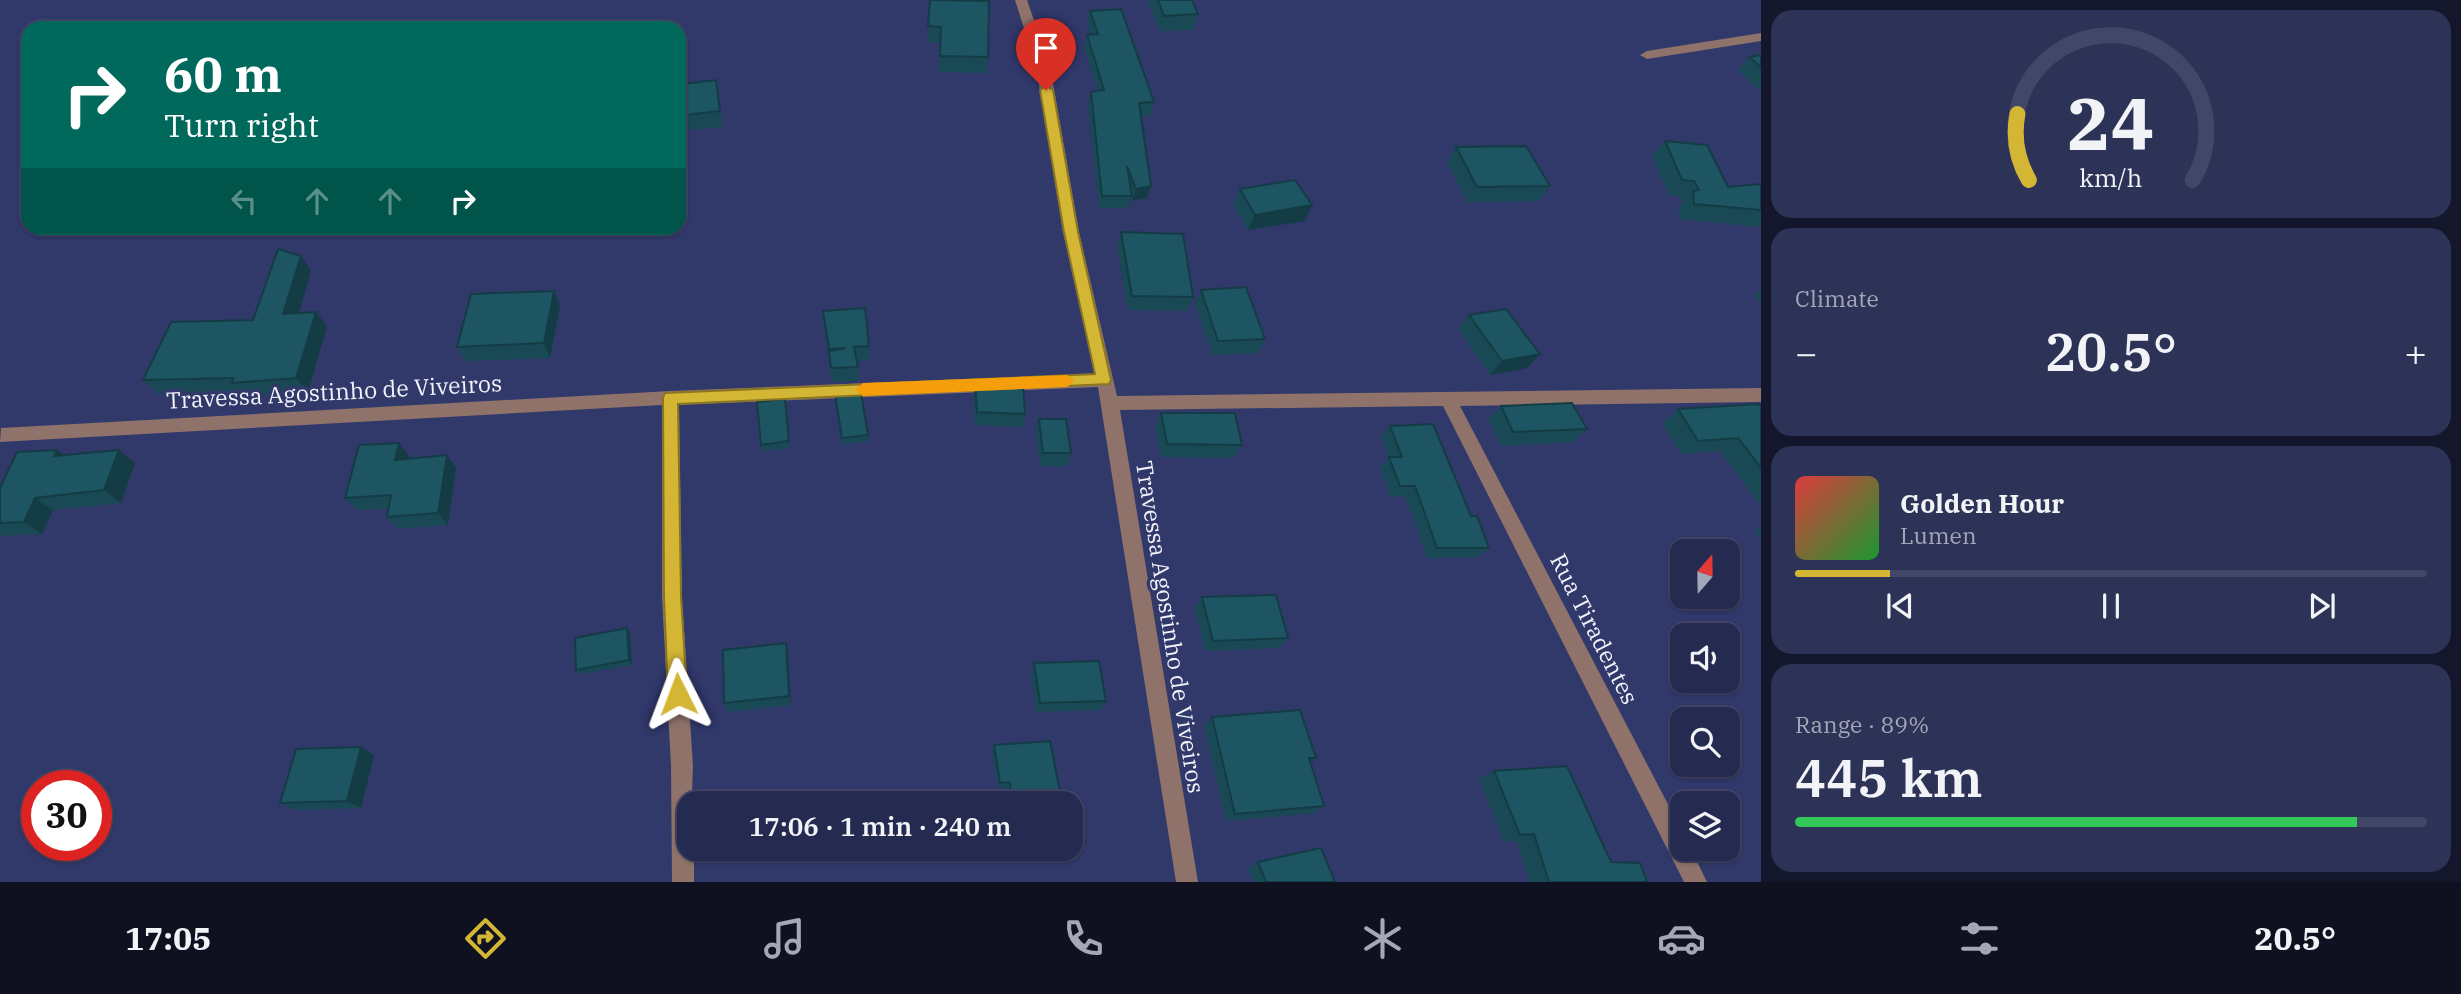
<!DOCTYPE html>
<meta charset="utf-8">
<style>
:root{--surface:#252a50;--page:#2d3257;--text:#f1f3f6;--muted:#a3a7b7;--line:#424667;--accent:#d4b635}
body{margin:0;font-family:"IBM Plex Serif",serif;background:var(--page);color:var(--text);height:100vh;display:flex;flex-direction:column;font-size:26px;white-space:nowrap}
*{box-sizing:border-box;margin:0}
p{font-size:23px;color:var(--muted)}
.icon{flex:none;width:38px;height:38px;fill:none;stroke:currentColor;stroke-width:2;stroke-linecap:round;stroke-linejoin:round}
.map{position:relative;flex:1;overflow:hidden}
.drawer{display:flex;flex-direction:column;gap:10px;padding:10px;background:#14172c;width:700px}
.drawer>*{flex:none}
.guide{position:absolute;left:21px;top:21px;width:665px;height:214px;border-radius:21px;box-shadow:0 2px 5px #0004,0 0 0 2px var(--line);background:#00695c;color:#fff;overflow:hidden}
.needle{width:46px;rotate:20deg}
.tools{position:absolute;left:1670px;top:539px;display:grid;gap:14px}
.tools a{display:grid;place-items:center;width:70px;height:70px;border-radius:14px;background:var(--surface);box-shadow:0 2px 5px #0004,0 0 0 2px var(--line);font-size:35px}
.speed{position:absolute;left:21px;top:770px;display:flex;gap:14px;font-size:35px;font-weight:700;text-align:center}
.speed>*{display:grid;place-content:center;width:91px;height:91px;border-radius:50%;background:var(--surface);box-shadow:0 2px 5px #0004,0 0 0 2px var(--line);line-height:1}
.speed .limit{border:10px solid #d22;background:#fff;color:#111}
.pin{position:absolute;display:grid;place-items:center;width:60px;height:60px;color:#fff;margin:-72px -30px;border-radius:50% 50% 50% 0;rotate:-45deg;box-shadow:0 0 7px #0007}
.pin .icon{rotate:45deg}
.me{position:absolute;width:77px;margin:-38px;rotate:357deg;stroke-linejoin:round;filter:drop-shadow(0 0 5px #0008)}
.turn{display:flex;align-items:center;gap:24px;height:147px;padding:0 28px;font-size:32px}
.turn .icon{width:91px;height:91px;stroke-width:2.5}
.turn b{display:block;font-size:49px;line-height:60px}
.lanes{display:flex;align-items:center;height:66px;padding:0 28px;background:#0003;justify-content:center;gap:35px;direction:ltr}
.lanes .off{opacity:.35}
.big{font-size:52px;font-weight:600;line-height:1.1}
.drawer .card{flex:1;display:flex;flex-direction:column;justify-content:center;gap:10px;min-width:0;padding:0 24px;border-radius:21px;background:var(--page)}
.drawer .dial{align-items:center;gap:0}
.dial svg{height:182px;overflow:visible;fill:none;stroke:var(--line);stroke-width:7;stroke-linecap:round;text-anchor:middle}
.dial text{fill:var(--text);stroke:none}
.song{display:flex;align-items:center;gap:21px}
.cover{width:84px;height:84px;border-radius:10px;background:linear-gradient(135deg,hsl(0 70% 55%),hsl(130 70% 35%))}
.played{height:7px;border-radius:4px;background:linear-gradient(90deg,var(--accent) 15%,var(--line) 15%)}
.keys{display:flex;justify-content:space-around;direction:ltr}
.heat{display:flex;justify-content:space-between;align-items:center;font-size:38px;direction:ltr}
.charge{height:10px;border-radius:5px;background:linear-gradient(90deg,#34c759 89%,var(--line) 0)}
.trip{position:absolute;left:677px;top:791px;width:406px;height:70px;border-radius:21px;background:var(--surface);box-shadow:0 2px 5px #0004,0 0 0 2px var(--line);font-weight:600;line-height:70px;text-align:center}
.tabs{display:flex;height:112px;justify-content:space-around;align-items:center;background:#0f1120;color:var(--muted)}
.tabs .icon{width:49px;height:49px}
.tabs .active{color:var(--accent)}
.tabs b{font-size:32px;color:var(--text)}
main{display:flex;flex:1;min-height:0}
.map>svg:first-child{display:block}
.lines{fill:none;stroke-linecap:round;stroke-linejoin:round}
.minor{fill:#8f726a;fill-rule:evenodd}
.wall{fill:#194954}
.shaded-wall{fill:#143c45}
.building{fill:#1d5562;stroke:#143c45;stroke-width:2}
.route{fill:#d4b635;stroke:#8a7622;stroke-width:2}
.slow{fill:#f59e0b}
.labels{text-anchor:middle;stroke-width:7;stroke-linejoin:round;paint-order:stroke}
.street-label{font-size:23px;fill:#f2f3fa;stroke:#31386a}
</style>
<main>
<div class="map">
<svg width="1761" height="882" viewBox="0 0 1761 882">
<rect width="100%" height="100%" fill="#31386a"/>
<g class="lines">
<path class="minor" d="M1015,0H1027L1050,66L1079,232L1117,396L1761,388V402L1460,406L1682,831V849H1691L1707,882H1684L1443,406L1120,410L1198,882H1176L1098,387L679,405L682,597L693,766L690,849H694V882H672L671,766L662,597V405L0,442L1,428L670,391L1095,374L1063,232L1036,66Z
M1761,33V41L1647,59L1640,55L1647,51Z"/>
</g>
<path class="wall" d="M930,0L988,57L986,73L939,72L940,43L928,42Z
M1149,0H1192L1198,14L1193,30L1160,31L1148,3Z
M1090,11L1154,102L1151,115L1141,116L1151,186L1147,198L1132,201L1131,198L1128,208H1099L1088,104L1091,92L1098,91L1084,47L1087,35L1091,34L1087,23Z
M1761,55V92L1738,70L1749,57Z
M716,80L723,127L689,130L686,115Z
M1665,141L1728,187L1761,184V227L1679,219V206L1683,202L1680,196L1669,195L1652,156Z
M1456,147L1550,186L1539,201L1467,202L1447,162Z
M1240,189L1312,205L1305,221L1248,230L1233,205Z
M1121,232L1193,297L1188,311L1128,310L1117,247Z
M311,270L299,313L316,312L327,326L308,392L245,396L241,392L158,394L143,380L253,320Z
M1761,289V305L1755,295Z
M1201,290L1265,339L1258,353L1212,355L1195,304Z
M554,291L560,305L550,358L466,361L457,347Z
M823,311L869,346V360L857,361L858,381L832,382L824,326Z
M1469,315L1540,354L1527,368L1490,375L1458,329Z
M975,384L1025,414L1022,427L975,425L974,398Z
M835,394L868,435L869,441L842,445Z
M785,399L790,448L762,451L761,445Z
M1501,406L1587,429L1572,442L1501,446L1488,419Z
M1761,407V506L1720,451L1681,454L1662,423L1678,409Z
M1161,413L1242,445L1234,458L1161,457L1155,426Z
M1039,419L1071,453L1067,466H1040L1036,432Z
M1390,426L1471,516L1489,548L1477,558H1427L1405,496L1390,497L1380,468L1389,457L1381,437Z
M64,455L135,463L121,503L53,510L42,534L2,536L0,535V488Z
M409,456L408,459L456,468L448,525L398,529L387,517L389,508L357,510L345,498Z
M1761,527V540L1755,530Z
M1202,597L1288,638L1279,648L1205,651L1195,608Z
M627,628L630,633L632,665L580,674L576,670Z
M786,643L788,653L791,705L728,712L724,703Z
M1034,663L1106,701L1100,710L1036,712L1031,673Z
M1212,717L1316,758L1310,762L1324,806L1313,813L1226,821L1204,726Z
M1050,741L1062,802H1080L1085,842L1081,847H1071V803H1009L1007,788H998L992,752L994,745Z
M374,755L361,808L295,810L280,803Z
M1494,771L1611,862L1647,882H1530L1517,841L1504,842L1479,779Z
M1258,862L1335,882H1254L1248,868Z"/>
<path class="shaded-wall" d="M1151,186L1147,198L1132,201L1136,189Z
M1312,205L1305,221L1248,230L1255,215Z
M301,256L311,270L295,328L283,314Z
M554,291L560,305L550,358L544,343Z
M316,312L327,326L308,392L296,378Z
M1540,354L1527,368L1490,375L1502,361Z
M399,443L409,456L405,473L395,460Z
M57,450L74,462L54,456Z
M119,450L135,463L121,503L104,490Z
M447,455L456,468L448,525L438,513Z
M35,498L53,510L42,534L24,522Z
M627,628L630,633L632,665L629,660Z
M786,643L788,653L791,705L789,696Z
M361,747L374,755L361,808L347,801Z"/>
<path class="building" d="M930,0L989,1L988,57L940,56L941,27L928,26Z
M1158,0H1192L1198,14L1164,16Z
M1121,9L1154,102L1139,103L1151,186L1136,189L1127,166L1132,196H1102L1091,92L1104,90L1087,35L1098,34L1090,11Z
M1761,55V67L1749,57Z
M716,80L720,111L686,115L683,84Z
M1665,141L1707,145L1728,187L1761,184V210L1694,204L1693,191L1699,190L1694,181L1682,180Z
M1526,146L1550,186L1477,187L1456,147Z
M1295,180L1312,205L1255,215L1240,189Z
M1121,232L1183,234L1193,297L1132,296Z
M278,249L301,256L283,314L316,312L296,378L232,383L233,378L143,380L171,322L253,320Z
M1246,287L1265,339L1218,341L1201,290Z
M554,291L544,343L457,347L471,294Z
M865,308L869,346L854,347L858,367L831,368L829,351L846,348L829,349L823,311Z
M1506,309L1540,354L1502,361L1469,315Z
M1016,380L1017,384H1023L1025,414L977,412L975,384Z
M861,393L868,435L842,438L835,394Z
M785,399L789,441L761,445L757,402Z
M1572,403L1587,429L1513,432L1501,406Z
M1759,404L1761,407V468L1738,438L1698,441L1678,409Z
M1161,413H1235L1242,445L1167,444Z
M1039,419H1066L1071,453H1043Z
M1433,424L1471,516H1477L1489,548H1437L1415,486H1400L1389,457H1402L1390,426Z
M399,443L395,460L447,455L438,513L387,517L391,495L345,498L359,445Z
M57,450L54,456L119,450L104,490L35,498L24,522L0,523V488L17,452Z
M1276,595L1288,638L1213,641L1202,597Z
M627,628L629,660L576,670L575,638Z
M786,643L789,696L724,703L723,650Z
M1099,661L1106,701L1040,703L1034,663Z
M1300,710L1316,758H1309L1324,806L1235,814L1212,717Z
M1050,741L1062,802H1080L1085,842H1071V803H1012L1010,782L1000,783L994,745Z
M361,747L347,801L280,803L296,749Z
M1567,766L1611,862L1640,863L1647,882H1549L1534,834L1520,835L1494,771Z
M1321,848L1335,882H1266L1258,862Z"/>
<path class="route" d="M1046,86L1053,90L1078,232L1111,380L1109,384L678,404L681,597L687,694L684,700L678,703L671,700L668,694L664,597L663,398L665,393L1095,374L1064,232L1040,90Z"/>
<path class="slow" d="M1067,375L1075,381L1067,387L863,396L855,390L863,383Z"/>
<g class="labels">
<g class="street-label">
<text transform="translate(334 392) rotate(-3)" y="8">Travessa Agostinho de Viveiros</text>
<text transform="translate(1170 627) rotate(81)" y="8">Travessa Agostinho de Viveiros</text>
<text transform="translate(1594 629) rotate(63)" y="8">Rua Tiradentes</text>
</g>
</g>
</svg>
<div class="tools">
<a><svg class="needle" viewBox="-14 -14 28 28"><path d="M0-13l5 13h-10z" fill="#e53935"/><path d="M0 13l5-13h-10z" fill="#a3a7b7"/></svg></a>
<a><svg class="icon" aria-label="sound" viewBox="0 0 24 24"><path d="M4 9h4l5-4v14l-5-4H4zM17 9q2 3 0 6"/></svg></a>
<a><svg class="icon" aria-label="search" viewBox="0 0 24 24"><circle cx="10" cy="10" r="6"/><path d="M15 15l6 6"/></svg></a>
<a><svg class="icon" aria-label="layers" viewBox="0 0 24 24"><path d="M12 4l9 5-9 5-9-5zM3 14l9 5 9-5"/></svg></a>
</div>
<div class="speed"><div class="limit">30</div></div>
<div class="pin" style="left:1046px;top:90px;background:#d93025"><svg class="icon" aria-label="arrive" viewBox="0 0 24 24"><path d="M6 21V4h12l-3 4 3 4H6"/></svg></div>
<svg class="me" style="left:678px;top:694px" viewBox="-20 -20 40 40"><path d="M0-17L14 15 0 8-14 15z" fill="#d4b635" stroke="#fff" stroke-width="4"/></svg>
<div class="trip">17:06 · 1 min · 240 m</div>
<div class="guide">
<div class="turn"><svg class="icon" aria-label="right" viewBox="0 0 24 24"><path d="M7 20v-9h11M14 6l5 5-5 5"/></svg><div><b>60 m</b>Turn right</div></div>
<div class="lanes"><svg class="icon off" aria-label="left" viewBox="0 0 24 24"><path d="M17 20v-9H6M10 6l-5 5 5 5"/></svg><svg class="icon off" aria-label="ahead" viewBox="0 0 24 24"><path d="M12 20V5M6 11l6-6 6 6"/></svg><svg class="icon off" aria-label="ahead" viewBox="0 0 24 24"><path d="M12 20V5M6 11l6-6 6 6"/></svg><svg class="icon" aria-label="right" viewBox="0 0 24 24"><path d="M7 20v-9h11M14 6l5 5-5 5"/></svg></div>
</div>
</div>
<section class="drawer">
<div class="card dial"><svg viewBox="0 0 100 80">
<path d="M14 69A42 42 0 1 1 86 69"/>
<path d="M14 69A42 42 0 0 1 9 40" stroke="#d4b635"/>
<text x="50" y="56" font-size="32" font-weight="700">24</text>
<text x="50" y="72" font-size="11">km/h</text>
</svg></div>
<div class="card"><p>Climate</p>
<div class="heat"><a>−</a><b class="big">20.5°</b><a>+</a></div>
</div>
<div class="card">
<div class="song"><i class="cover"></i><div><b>Golden Hour</b><p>Lumen</p></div></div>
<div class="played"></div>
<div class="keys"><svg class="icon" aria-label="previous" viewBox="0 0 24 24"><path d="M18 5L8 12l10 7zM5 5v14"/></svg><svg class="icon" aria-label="pause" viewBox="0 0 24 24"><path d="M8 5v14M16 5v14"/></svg><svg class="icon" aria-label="next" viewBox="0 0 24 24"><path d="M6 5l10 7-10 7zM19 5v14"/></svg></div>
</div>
<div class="card"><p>Range · 89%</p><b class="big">445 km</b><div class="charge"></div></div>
</section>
</main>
<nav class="tabs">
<b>17:05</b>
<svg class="icon active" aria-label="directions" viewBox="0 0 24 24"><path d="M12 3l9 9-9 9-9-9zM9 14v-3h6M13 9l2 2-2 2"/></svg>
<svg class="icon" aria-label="music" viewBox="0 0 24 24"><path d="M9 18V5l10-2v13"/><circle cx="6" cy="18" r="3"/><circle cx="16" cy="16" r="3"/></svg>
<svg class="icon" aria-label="phone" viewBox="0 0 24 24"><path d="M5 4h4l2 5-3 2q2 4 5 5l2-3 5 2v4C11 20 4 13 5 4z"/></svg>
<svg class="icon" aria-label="climate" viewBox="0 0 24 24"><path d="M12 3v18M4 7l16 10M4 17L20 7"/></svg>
<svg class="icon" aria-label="car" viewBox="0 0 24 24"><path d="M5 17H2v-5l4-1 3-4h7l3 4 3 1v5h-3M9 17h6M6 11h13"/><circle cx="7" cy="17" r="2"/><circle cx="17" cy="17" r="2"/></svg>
<svg class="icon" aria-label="filters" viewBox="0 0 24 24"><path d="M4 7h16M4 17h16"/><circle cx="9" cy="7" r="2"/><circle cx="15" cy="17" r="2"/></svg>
<b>20.5°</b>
</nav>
